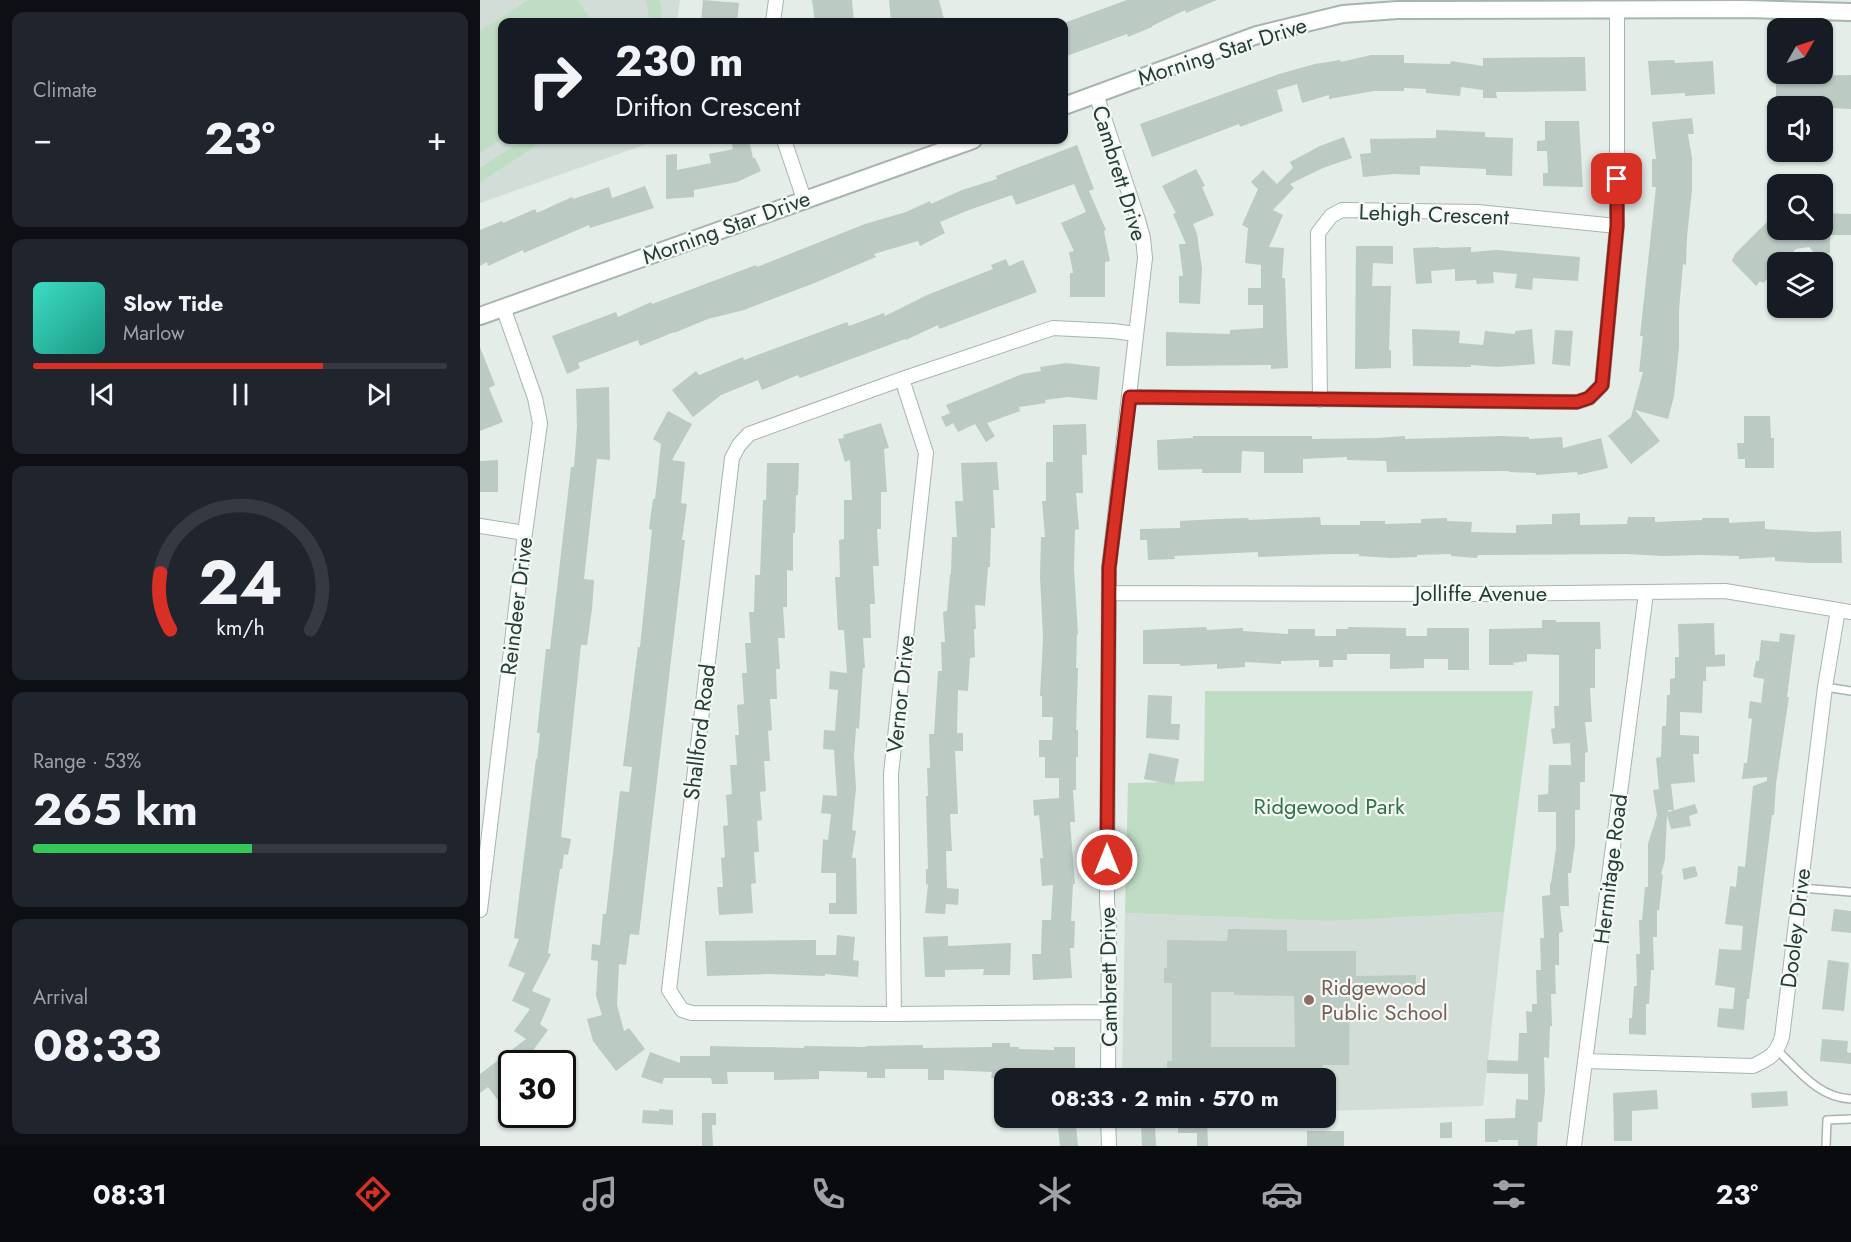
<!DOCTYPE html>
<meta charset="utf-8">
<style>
:root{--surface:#171b24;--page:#20242c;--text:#f1f3f6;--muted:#9ea1a6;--line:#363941;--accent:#d93025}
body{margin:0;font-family:Jost,sans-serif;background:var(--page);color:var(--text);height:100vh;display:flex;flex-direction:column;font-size:22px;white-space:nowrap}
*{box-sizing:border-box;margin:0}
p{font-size:20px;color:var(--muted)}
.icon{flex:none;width:33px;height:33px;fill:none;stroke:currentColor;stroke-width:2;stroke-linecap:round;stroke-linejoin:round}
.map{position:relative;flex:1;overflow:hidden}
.details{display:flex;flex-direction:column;gap:12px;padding:12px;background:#0d0f14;width:480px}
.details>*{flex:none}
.banner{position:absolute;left:18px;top:18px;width:570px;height:126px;border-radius:12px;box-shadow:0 2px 4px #0004;background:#171b24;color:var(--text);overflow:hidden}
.needle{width:39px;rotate:51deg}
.buttons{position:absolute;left:1287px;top:18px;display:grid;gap:12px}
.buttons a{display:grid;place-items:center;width:66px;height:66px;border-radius:12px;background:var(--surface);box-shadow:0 2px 4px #0004;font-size:30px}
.speed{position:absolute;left:18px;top:1050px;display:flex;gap:12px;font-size:30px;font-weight:700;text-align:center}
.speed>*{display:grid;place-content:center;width:78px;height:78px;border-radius:50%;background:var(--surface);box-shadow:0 2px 4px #0004;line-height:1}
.speed .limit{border:3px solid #111;border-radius:9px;background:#fff;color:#111}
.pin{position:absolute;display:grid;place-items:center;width:51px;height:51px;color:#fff;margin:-26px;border-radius:12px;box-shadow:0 3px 9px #0006}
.me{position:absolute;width:66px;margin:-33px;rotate:0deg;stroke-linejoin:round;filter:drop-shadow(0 0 4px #0008)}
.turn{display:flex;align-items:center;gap:21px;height:126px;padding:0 18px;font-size:27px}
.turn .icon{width:78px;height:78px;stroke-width:2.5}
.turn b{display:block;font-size:42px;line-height:51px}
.big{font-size:45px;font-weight:700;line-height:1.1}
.details .card{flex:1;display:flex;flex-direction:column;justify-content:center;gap:9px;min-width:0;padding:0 21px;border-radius:12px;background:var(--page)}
.details .dial{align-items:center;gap:0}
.dial svg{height:156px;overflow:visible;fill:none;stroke:var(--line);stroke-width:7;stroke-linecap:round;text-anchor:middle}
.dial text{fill:var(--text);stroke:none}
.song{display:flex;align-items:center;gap:18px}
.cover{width:72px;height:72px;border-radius:9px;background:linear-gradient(135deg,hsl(170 70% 55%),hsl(170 70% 35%))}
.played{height:6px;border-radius:3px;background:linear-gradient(90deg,var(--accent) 70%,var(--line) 70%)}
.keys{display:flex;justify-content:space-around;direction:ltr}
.heat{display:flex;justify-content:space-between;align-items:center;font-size:33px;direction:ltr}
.charge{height:9px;border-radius:4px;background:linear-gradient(90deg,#34c759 53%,var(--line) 0)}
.trip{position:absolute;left:514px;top:1068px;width:342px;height:60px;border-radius:12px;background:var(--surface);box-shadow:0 2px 4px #0004;font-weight:700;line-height:60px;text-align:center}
.tab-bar{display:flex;height:96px;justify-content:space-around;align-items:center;background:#090b0e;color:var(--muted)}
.tab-bar .icon{width:42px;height:42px}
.tab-bar .current{color:var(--accent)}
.tab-bar b{font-size:27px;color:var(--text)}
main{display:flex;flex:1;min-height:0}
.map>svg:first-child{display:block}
.built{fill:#d2ddd7}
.green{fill:#beddc4}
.building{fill:#bccac4;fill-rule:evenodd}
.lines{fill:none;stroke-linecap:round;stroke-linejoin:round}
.service-casing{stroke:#a7b5af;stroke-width:10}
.minor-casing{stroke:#a7b5af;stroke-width:16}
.tertiary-casing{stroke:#a7b5af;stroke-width:20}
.service{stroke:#fff;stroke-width:7}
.minor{stroke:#fff;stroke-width:14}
.tertiary{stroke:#fff;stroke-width:16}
.route-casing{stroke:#8d1f18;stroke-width:15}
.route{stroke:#d93025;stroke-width:10}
.education-dot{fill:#8d6e63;stroke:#f4f9f6;stroke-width:2}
.labels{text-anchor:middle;stroke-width:4.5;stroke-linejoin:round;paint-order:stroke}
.street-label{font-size:22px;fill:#243e35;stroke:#f4f9f6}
.park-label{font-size:22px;fill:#307244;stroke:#f4f9f6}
.education-label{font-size:22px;fill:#785e54;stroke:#f4f9f6;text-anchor:start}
</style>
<main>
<section class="details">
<div class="card"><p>Climate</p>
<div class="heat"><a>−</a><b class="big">23°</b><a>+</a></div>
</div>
<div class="card">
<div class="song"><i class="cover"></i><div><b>Slow Tide</b><p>Marlow</p></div></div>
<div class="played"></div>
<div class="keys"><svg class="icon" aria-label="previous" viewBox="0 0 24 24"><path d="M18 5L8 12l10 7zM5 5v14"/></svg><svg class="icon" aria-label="pause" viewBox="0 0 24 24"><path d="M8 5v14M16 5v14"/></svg><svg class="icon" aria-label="next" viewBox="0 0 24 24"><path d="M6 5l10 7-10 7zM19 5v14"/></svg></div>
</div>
<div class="card dial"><svg viewBox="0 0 100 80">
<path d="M14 69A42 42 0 1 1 86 69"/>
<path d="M14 69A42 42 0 0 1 9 40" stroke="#d93025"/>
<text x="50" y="56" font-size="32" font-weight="700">24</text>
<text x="50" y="72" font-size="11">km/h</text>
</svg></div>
<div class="card"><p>Range · 53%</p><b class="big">265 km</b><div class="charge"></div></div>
<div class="card"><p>Arrival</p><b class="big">08:33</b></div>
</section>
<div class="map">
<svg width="1371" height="1146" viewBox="0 0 1371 1146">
<rect width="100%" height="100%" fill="#e4ede8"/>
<path class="built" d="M0,0H200L197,22H22V140H178L0,203Z
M1024,912L1003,1106L846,1111V1078H642L645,913L849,921Z"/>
<path class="green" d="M48,0H97L112,22H22V139L0,153V31Z
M166,0H179L181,5L182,22H170Z
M43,140H65L0,182V168Z
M725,691H1053L1024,912L849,921L645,913L648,783L724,781Z"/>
<path class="building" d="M223,0L259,3L257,22H221Z
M332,0H372L374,22H335Z
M409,0H459L464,19L459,21V22H411Z
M647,0H737L706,13L705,10L672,26V27L648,37L647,34L584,57V23Z
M891,55H924V63L970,64L971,61L1003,66V58L1105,57L1106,91L1016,92L1017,98H1003V90L981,87L980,96L946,93V89L924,88V91H894L849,99V95L822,103L817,84L797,90L803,111L760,127L759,124L672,157L660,124L799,74L835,64L860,60L861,62Z
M1194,60L1195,63L1233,61L1235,94L1205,96V93L1171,95L1168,61Z
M1371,75V109L1296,106V76Z
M1212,118L1214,134H1208L1212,158V190L1207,237L1206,265L1203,264L1199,310V348L1194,396L1188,419L1155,410L1180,441L1151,464L1128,436L1151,417L1163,372H1159L1163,336H1160L1176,187H1172V159H1176L1172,122Z
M1065,121H1099L1103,187L1063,186V173H1068L1067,151H1057V141L1065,140Z
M956,130L1005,132V137L1033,138L1032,176L1006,175V169L940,166V175L913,174L883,177L880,154L891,153L890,139L956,138Z
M864,137L872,158L843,168L810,184L814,188L793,210L803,215L789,247L804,248L802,278H805L808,368L791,369V365L686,366V332L750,334V330L783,328V305H768V288H781V265L765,263L768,228L762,225L778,189L771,182L783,170L797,184L813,168L810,162L840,146Z
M251,140H269L273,158H275L281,171L257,182L214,190V197L186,199V155L197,154V170L231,163L229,154L253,149Z
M597,145L614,189L609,191L626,230L624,231L630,261L625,262V297H590V273H593L589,252L594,251L581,223L606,212L594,184L536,205L532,195L489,210L460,222L465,233L440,246L438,241L394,254L396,257L332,284L264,310L228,319L194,333V332L160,346L158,340L98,363L100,368L87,374L72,336L136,312L138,317L171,302L172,304L276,265L277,267L385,224L426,212L450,201L451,204L482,190L517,179L516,176Z
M716,169L725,186L722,187L734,215L713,224L717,234L722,268L720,304L699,303V276H703L699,244H706L693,214L696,213L682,186Z
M165,186L174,208L110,228L109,225L44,253L43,250L8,266L7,262L0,266V230L22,221L23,223L55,209L57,213L92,197L93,199L129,187L132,198Z
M1298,211V230H1342V213L1371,214V235H1350V253L1335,254L1329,247L1316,249L1303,262H1298V268L1283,283L1280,281L1276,286L1252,261L1255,254Z
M876,246H913V264L893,263L892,286H911L909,350H911V368L875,369Z
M959,247V248L991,247V252L1017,250L1100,257L1098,281L1053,278L1052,290L1035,288L1037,274L1013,272L1014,283L997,284L996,280L975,281V269L951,271L952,283L936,284L933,248Z
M526,259L529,266L543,260L557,292L459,329L458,325L426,340L425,339L320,378L318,375L282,390L278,380L241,395L213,417L192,390L216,371L219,375L263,357L264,360L367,322L369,326L404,313L405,316L447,295L513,269L511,265Z
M932,329L980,331L979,343L1003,345L1005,331L1035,334V331L1052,329L1055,364L1018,367L991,365V367L933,366Z
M1075,330L1093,331L1090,366L1072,364Z
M0,347L15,385L9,388L23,422L0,431Z
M586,363L620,367L617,400L588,397L565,400L566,403L539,407L540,411L507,423L515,436L506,442L495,424L478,432L473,423L466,427L461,417L470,413L466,405L542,374L561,371L560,367Z
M129,387L130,460L117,459L104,579L114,580L112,609L107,645H101L81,837L91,839L88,855L84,854L82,869H80L68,953L71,954L52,991L71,999L60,1024L68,1030L43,1064H32V1095L21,1104L8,1087L0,1093V1074L46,1039L34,1031L50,1009L32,1001L45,973L28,966L39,939L34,938L56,759H57L60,733H57L66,649H70L91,467H94L97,427L96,389Z
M188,411L212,424L192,460L205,462L201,503L207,504L202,540H205L159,935L150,934L146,965L139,964L137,1005L144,1031L149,1028L165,1049L136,1071L113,1041L107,1019L122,1015L116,996L118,961L111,960L112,944L120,945L123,914H126L140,791L149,792L152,767L143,766L158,647H160L172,530L169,529L173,499H175L181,444L173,439Z
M1264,416H1290L1291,438H1294V468H1265V459H1258L1257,443H1264Z
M401,423L409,448L404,449L407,492H401V529H397L399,566H393L395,604H390L391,638H383L385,668H383L379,729L376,728L374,756L376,788L372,830L376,831L372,858H376L377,914H349V903H356V873H341L343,839L348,840L351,814L341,813L343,795L357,796L354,750L343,749L344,730L355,731L358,690L349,689L350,671L367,673L364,630H358L355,577H360L359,540L364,539V500H372L370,460L365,462L358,439L364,438L363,435Z
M606,424L607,455H602L603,493H596L599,529L595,530L594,569L598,634H597L596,668H598L596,730H598V757H596V790H593L595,822H590L595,884H593L591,921H595L594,948H590L592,978L553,980L552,954H561L562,920H571L573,885L562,886L560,858H563L559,815L554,816L553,800L579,798V778H565V757H559V740H572L573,717H562V696H560L563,638L560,576L561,537H565L562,501H566V462H573V425Z
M713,436H832V439L898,438L925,436V439L1021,436L1049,437V439L1082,437L1083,448L1121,438L1128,468L1098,475L1097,472L1056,475V473L1029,472V471L907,472L906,461L867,460V457L823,459V473H784V452L762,451L761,473H722V469L678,470L677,440L713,438Z
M18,460V492H0V461Z
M517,462L519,490H513L515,528H511L510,567H508L505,606L495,605L496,629H494L495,657L490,658L488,691L478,690L477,733H483V751H475L478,814H470L472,851H466L467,888L479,889L478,905L466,904L465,914L445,913L448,884L446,885V869H448L446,796H448L447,768H450L449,734H454L458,671H462L461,642H465L463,612L467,611L470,574H471L472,537H477L475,501H483L481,463Z
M287,463H319L318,495H316L315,533H313V571L307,570V607H303L305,638H298L300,669H296L297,699H290L292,730L288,731L290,761H284L286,791L280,792L282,820L277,821L279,852H274L276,883L271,884L273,913L239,915L237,887H243L241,858L245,857L243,826L248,825L246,795L252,794L250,765H257L255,735H259L257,705L264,704L262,673H267L265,643H271L269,612H274L275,575H280L283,500H286Z
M1100,513V525L1147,524L1148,517H1175V522L1222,520V518H1249V523L1285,521V529L1334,532L1361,531L1362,563H1330L1295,561V557L1259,559V556L1221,555L1183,556L1147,554L998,555L997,558L971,556V554L937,555V557L911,558L879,556V554H851L778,557V552L694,556L695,559L668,560L667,540H660V529L700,528V521L737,519L768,518L769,520L840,517L841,525H880V521H905V524L941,523V519L967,518V521L992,522L991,532L1036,533V525L1072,524V514Z
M1062,620H1076V622H1120L1121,649H1115V688H1110L1112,722H1105L1108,752L1105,753V782H1100V810H1095V844L1091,873H1088L1089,906H1080L1083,932L1079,933V965H1075L1076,994H1071L1072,1026H1070L1069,1058L1064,1057L1065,1091L1062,1122H1058L1057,1146H1038V1140H1018V1142H1005V1119L1035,1118L1036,1099L1048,1100V1074L1007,1073V1060L1038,1061L1039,1033H1047L1046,1011L1052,1012V1004H1057L1056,970H1061L1060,938H1064L1062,896L1070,895V883H1071L1076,849V812H1058V795L1068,794L1069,765H1091L1090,743L1073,744L1071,729L1075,728L1074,706H1079V655L1047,654V661L1033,663L1034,665H1009V629L1062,628Z
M1234,623L1235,655L1245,654V666L1226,667V681H1223L1222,713L1200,712V735L1219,736V754H1213L1215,782L1191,784L1194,810H1188V812L1215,804L1218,813L1209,816L1211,826L1191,829L1187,815L1185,859L1181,875L1183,874L1179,911L1177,910V937H1173L1174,970H1171L1169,1004H1166V1035L1149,1034V1018H1152L1154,986H1157L1156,954H1160L1159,920H1162L1165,887H1168V844L1177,815L1173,790L1179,789L1176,758L1181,757L1182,726H1186L1187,695H1190V679L1195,678V657H1199L1198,624Z
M726,627L727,630L763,628V631L808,634V629H835V636H856V629H868V627L926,628V636H947V628H989V670H968V659H944V668L910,669V654H867V660H853V667H839V660L801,661V664L765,662V667L737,669V664L700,666V664H663V630Z
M1300,633L1315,635L1307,697H1309L1296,784L1294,815H1292L1269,999H1267L1264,1030L1237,1027L1239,1008L1253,1009L1255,988L1235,985L1239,949L1261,950L1263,926L1245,924L1250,886L1256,887L1258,866L1265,867L1273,786L1287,781V777L1262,779L1264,763H1267L1272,719L1268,718L1270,701L1281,703L1284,679L1273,677L1276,661H1279L1281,640L1299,642Z
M668,695L692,696L691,724H700L699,740L666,738Z
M669,753L699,759L694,785L664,779Z
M1215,866L1218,876L1204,880L1202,869Z
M1354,909L1371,911V933L1351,931Z
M748,929L807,930V951H876V976L936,975V990L876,992V994H870L869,1065H843V1068H815V1069H808V1078H687V1061H692V983H684V968H687V940L747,941ZM731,992H754V995L814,996L815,1047H731Z
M357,935L375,937L373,960L379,961L378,977L345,974V976L288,974L227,976L225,941L336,940V955H356Z
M468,936V946L531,943L530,975H503L504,969L465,970V977H445L443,937Z
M1348,960L1369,963L1364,1011L1342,1009Z
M1342,1039L1368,1041L1367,1052L1371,1053V1064L1340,1061Z
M512,1043H530V1047H539V1049L574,1050V1047H595V1078H574V1069L539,1068L538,1078H511L512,1072L464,1070V1080H448V1069H405V1078H387V1072L339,1071V1079L294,1080V1072H247L248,1084H232L231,1078H184L182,1084L161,1077L170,1052L200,1063V1056H230V1046L324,1048V1046L386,1047V1046L443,1045V1048L512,1047Z
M1177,1090L1178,1109L1152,1111V1141H1134L1133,1093Z
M1307,1091L1308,1106L1272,1108L1271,1093Z
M179,1109L193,1110V1125L162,1123L163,1110L179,1111Z
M222,1113H236V1125H232L233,1146H222Z
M713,1118H727L728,1146H717V1133H698V1121L713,1120Z
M972,1122V1138H960V1123Z
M675,1124L676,1146H662L661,1125Z
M596,1125L598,1146H580L578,1127Z
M827,1131H864V1146H827Z"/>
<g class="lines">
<g class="service-casing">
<path id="service" d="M1345,687L1371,691
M1321,888L1371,892
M1297,1050C1319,1071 1339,1098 1371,1099
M1346,1146L1347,1120L1371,1119"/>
</g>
<g class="minor-casing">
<path id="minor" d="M293,22L296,0
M616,94L658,220L663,238L665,258L629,568L627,901L629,925L628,1078
M304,140L324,199
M650,397L1097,402L1109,398L1122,385L1137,226V10
M840,400L838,233L851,216L862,210L997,212L1137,226
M0,526L45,533
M629,593L1007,594L1245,591L1371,612
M0,910L45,533L60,423L55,398L23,307
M629,1012L414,1014L212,1013L202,1010L189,990L252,458L259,445L269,434L422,379L573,328L633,331L656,334
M414,1014L411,774L446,453L422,379
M1105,1061L1273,1066C1290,1058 1296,1055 1302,1037L1345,687L1358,610
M628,1118L629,1146
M1094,1146L1166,593"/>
</g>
<g class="tertiary-casing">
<path id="tertiary" d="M584,106L777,35L863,14L918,10L1266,9L1371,12
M0,316L493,140"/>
</g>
<use href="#service" class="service"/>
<use href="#minor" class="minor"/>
<use href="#tertiary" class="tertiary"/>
</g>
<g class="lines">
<g class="route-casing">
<path id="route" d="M627,860L629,568L650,397L1097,402L1109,398L1122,385L1137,226V179"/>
</g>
<use href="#route" class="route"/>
</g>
<circle class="education-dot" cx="829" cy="1000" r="6"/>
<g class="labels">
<g class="street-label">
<text transform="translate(742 51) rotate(-18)" y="8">Morning Star Drive</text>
<text transform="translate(640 173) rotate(73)" y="8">Cambrett Drive</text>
<text transform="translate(954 214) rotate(2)" y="8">Lehigh Crescent</text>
<text transform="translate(246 227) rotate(-20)" y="8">Morning Star Drive</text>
<text x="1001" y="601">Jolliffe Avenue</text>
<text transform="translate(36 606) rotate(-83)" y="8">Reindeer Drive</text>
<text transform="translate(420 694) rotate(-84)" y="8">Vernor Drive</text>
<text transform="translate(219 732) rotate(-83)" y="8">Shallford Road</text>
<text transform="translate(1130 869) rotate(-83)" y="8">Hermitage Road</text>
<text transform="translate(1315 928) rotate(-83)" y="8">Dooley Drive</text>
<text transform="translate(628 977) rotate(-91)" y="8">Cambrett Drive</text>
</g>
<g class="park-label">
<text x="849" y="814">Ridgewood Park</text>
</g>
<g class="education-label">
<text x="841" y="995">Ridgewood<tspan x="841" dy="25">Public School</tspan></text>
</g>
</g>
</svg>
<div class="buttons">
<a><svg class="needle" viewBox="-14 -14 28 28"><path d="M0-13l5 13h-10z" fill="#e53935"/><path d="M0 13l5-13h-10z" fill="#9ea1a6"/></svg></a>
<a><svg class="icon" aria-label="sound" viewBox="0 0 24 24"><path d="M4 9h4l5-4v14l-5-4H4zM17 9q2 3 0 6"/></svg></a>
<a><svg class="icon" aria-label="search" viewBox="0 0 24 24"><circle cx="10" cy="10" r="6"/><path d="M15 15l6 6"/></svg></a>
<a><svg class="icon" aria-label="layers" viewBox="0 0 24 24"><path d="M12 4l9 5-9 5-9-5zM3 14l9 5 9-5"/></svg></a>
</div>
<div class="speed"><div class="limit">30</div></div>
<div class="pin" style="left:1137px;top:179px;background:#d93025"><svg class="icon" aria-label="arrive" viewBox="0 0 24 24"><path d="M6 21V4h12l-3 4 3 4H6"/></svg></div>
<svg class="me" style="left:627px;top:860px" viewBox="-20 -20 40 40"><circle r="17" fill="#d93025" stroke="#fff" stroke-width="3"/><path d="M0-11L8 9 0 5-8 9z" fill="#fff"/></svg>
<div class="trip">08:33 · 2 min · 570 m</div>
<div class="banner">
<div class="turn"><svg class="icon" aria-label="right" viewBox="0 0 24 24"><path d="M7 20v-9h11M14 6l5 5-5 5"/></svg><div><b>230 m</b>Drifton Crescent</div></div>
</div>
</div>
</main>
<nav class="tab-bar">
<b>08:31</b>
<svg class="icon current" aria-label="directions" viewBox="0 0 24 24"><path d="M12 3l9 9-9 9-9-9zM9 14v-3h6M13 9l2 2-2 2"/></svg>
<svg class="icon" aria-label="music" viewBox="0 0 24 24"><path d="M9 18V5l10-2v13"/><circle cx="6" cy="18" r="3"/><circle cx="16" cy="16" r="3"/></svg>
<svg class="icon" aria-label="phone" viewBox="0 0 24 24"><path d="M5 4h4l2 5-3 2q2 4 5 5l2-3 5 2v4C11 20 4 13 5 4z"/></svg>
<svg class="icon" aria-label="climate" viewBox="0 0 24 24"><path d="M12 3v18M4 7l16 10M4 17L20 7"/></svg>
<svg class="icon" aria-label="car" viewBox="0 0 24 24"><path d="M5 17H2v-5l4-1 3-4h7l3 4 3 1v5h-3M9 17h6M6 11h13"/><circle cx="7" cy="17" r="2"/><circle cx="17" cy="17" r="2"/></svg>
<svg class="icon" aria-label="filters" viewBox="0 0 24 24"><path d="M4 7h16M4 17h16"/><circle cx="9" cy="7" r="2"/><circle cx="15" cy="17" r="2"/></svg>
<b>23°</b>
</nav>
